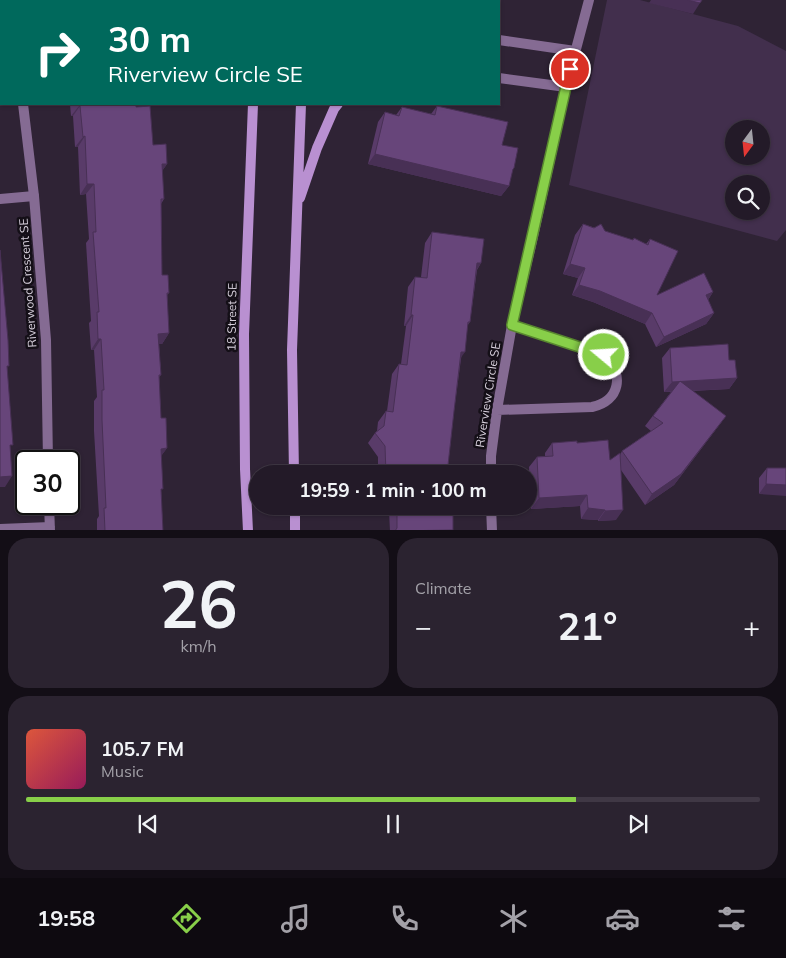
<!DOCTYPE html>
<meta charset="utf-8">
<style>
:root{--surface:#231a28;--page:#2b2330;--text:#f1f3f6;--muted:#a3a1a8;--line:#403845;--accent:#88cf49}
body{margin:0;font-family:Mulish,sans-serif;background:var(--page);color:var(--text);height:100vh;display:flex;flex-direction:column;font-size:19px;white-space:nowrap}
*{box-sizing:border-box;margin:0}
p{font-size:16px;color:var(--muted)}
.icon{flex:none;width:28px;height:28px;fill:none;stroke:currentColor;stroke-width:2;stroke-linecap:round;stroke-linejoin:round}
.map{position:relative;height:530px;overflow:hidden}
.panel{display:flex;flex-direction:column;gap:8px;padding:8px;background:#130e16;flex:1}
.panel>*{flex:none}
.guide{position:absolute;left:0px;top:0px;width:500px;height:105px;box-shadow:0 1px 4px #0004,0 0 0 1px var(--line);background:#00695c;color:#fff;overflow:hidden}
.needle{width:32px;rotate:195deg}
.tools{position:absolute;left:725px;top:120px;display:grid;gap:10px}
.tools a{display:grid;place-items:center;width:45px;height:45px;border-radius:50%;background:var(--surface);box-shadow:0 1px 4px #0004,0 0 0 1px var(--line);font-size:25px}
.speed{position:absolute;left:15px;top:450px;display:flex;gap:10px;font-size:25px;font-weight:700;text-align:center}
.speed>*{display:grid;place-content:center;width:65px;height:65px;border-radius:50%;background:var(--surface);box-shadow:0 1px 4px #0004,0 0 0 1px var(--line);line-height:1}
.speed .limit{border:2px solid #111;border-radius:8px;background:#fff;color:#111}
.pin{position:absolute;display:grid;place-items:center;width:42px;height:42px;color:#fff;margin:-21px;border:2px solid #fff;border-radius:50%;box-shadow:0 1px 5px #0007}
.me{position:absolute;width:55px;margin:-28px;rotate:288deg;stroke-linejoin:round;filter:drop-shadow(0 0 4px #0008)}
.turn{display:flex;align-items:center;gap:18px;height:105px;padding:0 25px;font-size:22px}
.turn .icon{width:65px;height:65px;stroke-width:2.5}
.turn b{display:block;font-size:35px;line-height:42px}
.big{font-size:38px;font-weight:700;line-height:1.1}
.panel .widget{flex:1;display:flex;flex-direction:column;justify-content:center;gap:8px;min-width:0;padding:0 18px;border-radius:20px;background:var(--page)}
.panel .dial{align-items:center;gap:0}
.dial b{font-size:65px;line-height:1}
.song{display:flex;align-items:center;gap:15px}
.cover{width:60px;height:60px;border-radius:8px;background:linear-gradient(135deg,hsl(10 70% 55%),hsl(330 70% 35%))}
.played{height:5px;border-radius:2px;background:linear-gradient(90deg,var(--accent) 75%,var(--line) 75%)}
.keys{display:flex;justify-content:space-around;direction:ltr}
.heat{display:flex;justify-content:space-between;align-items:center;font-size:28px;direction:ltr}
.panel .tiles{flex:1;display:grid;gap:8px;grid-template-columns:1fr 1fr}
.widget:last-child{grid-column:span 2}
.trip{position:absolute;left:249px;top:465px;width:288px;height:50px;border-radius:25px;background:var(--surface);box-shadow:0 1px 4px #0004,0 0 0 1px var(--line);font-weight:700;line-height:50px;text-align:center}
.dock{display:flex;height:80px;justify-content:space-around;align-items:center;background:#0e0a10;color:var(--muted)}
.dock .icon{width:35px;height:35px}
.dock .active{color:var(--accent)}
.dock b{font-size:22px;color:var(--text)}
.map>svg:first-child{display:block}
.green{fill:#422f4d;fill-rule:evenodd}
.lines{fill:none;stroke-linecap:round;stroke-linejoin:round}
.lane{stroke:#856b93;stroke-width:10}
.street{stroke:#856b93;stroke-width:10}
.secondary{stroke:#b990d1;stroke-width:10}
.wall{fill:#593b69}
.shaded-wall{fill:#483055}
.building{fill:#67457a;stroke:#483055}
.route-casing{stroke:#58872f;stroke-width:12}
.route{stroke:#88cf49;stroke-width:9}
.labels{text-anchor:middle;stroke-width:5;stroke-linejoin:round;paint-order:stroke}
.street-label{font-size:12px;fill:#d8d1dd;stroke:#140f17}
</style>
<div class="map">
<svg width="786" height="531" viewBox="0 0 786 531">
<rect width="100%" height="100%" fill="#2f2335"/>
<path class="green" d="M607,0H640L738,26L786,51V230L777,241L569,185ZM734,129H761V156H734ZM734,184H761V211H734Z"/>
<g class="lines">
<path class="lane" d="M0,199L34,196"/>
<path class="street" d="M18,0V1
M189,0L198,1
M55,1L61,0
M0,11H1
M499,40L575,51
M499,78L566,87
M23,104L34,196L46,340L48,461
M497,410L592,407C620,401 625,374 604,355L512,325
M491,474V456L497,410L512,325L532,241L566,87L589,0
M49,504L50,531
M491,506L492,531
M0,529L50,527"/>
<path class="secondary" d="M260,1L261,0
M308,1V0
M300,198L317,148L334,109L338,104
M294,474L292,350L301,104
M295,506V531
M248,531L245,469L244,334L253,104"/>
</g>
<path class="wall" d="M70,104H136V107L153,145L167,164L162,171L164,199L161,204L162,275L169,293L167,295L169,333L162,344H159L161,375L159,377L161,418L167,448L161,456V491L163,531H97V519L99,516L94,431V401L97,397L94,350H91L89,323L91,321L86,243L89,239L86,194L80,195L78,147H75L73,116H71Z
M437,106L502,145L512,171L509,186L501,196L368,164L378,122L385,112L396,115L402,107L431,114Z
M583,224L646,244L650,239L657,295L713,292L708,300L714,313L706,324L656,347L645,324L593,302L572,295L578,278L563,274L575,235Z
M432,232L481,263L477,270L470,322L467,326L461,359L454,411L447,474H378V457L368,443L375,433L377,431L378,422L386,411H387L392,374L399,364H401L406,326H404L408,287L415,277H421L425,243Z
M670,348L729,360L737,378L729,389L692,391L726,416L674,485L645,505L621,470L616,520L598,521V520L581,519L580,506L531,509L529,467L537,457L545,456V453L552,443H577L610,460L620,455L622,451L651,431L645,426L671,392H664L662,358Z
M767,468H786L759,494V478Z
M381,506H453V531H390L389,510L381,511Z"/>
<path class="shaded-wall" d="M651,0H687L700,3L693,14L649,3Z
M79,106H80L73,116H71Z
M85,136L78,147H75L83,137Z
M375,154L509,186L501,196L368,164Z
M162,164H167L160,174Z
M87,184H94L86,194L80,195Z
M477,263H481L474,274Z
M570,264L585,268L578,278L563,274Z
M579,285L600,291L652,313L645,324L593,302L572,295Z
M713,292L706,303V295Z
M714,313L706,324L656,347L664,337Z
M411,315H413L406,326H404Z
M169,333L162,344H151L158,334Z
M98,339H101L94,350H91Z
M461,352H465L457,363Z
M737,378L729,389L664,392L672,382Z
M726,416L674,485L645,505L652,494Z
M167,448L159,459L161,449Z
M12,476L5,487H0V477Z
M766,484L786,485V496L759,494Z
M587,495L580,506L531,509L539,498Z
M384,506H392L389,510L381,511Z
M588,508L605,510L598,520L581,519Z
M623,510L616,520L598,521L605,511Z"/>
<path class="building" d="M687,0H702L700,3Z
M79,104H136V107L150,106L153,145L166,144L167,164H162L164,199H161L162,275H168L169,293H167L169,333L158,334L161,375H159L161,418H166L167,448L161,449L163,489H161L163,531H105L104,508H106L102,420V390H104L101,339H98L97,312H99L93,232H96L94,184H87L85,136L83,137L80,106H79Z
M437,106L508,122L502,145L518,148L514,168L513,169L509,186L375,154L385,112L399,116L402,107L435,115Z
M583,224L594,228L601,224L605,231L633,240L634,238L648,245L650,239L678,251L657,295L704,273L713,292L706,295L714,313L664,337L652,313L600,291L579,285L585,268L570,264Z
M432,232L484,239L481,263H477L470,322H468L465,352H461L454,411L447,474H386L385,446L375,433L384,426L386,411L393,412L399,364L407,365L413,315H411L415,277L427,278Z
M0,250L8,340L9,366H7L13,445H10L12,476L0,477Z
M728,344L729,360H735L737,378L672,382L670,348Z
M680,381L726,416L681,474L652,494L622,451L663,423L653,416Z
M608,440L610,460L620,453L623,510L605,511V510L588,508L587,495L539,498L537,457L553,456L552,443L577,441V443Z
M767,468H786V485L766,484Z
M397,506H453V530L395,531L397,528Z"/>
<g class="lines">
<g class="route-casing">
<path id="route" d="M570,69L512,325L604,355"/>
</g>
<use href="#route" class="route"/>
</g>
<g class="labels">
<g class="street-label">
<text transform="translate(28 283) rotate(-94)" y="4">Riverwood Crescent SE</text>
<text transform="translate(232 317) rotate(-89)" y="4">18 Street SE</text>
<text transform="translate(488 395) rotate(-81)" y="4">Riverview Circle SE</text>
</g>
</g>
</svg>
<div class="tools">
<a><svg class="needle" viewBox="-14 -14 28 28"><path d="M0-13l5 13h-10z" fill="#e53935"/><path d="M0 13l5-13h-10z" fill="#a3a1a8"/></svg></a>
<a><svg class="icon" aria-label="search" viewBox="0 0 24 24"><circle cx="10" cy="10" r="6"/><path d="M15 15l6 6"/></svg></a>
</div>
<div class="speed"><div class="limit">30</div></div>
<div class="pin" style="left:570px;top:69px;background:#d93025"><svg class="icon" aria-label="arrive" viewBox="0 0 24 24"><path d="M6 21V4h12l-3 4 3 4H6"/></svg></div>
<svg class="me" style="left:604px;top:355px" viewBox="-20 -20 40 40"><circle r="17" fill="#88cf49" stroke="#fff" stroke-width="3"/><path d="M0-11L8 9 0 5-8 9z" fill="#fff"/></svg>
<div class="trip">19:59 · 1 min · 100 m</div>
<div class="guide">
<div class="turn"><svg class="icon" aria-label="right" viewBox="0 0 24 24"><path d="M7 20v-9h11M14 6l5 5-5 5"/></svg><div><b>30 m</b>Riverview Circle SE</div></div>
</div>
</div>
<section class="panel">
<div class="tiles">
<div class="widget dial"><b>26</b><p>km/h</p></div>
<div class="widget"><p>Climate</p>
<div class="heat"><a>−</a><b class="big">21°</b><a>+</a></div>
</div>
<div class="widget">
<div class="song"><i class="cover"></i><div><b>105.7 FM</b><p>Music</p></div></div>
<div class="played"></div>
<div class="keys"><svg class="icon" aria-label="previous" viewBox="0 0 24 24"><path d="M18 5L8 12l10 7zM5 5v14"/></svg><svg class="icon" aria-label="pause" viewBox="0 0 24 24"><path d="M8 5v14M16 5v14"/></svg><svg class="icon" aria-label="next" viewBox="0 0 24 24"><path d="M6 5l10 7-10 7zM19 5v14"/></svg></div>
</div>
</div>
</section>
<nav class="dock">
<b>19:58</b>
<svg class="icon active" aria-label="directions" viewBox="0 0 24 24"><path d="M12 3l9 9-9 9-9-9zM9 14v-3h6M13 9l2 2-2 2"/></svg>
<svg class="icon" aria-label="music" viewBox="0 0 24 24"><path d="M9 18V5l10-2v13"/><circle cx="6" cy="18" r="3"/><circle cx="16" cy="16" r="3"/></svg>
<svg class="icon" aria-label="phone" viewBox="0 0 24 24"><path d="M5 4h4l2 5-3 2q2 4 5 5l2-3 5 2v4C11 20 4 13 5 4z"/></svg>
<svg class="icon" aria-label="climate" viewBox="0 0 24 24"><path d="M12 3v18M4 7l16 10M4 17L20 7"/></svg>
<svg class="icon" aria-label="car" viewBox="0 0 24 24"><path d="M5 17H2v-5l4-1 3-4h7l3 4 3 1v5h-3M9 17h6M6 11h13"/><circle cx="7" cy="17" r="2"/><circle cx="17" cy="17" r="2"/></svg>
<svg class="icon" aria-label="filters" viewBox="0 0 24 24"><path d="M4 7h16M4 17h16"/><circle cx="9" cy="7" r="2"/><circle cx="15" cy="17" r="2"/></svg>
</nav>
